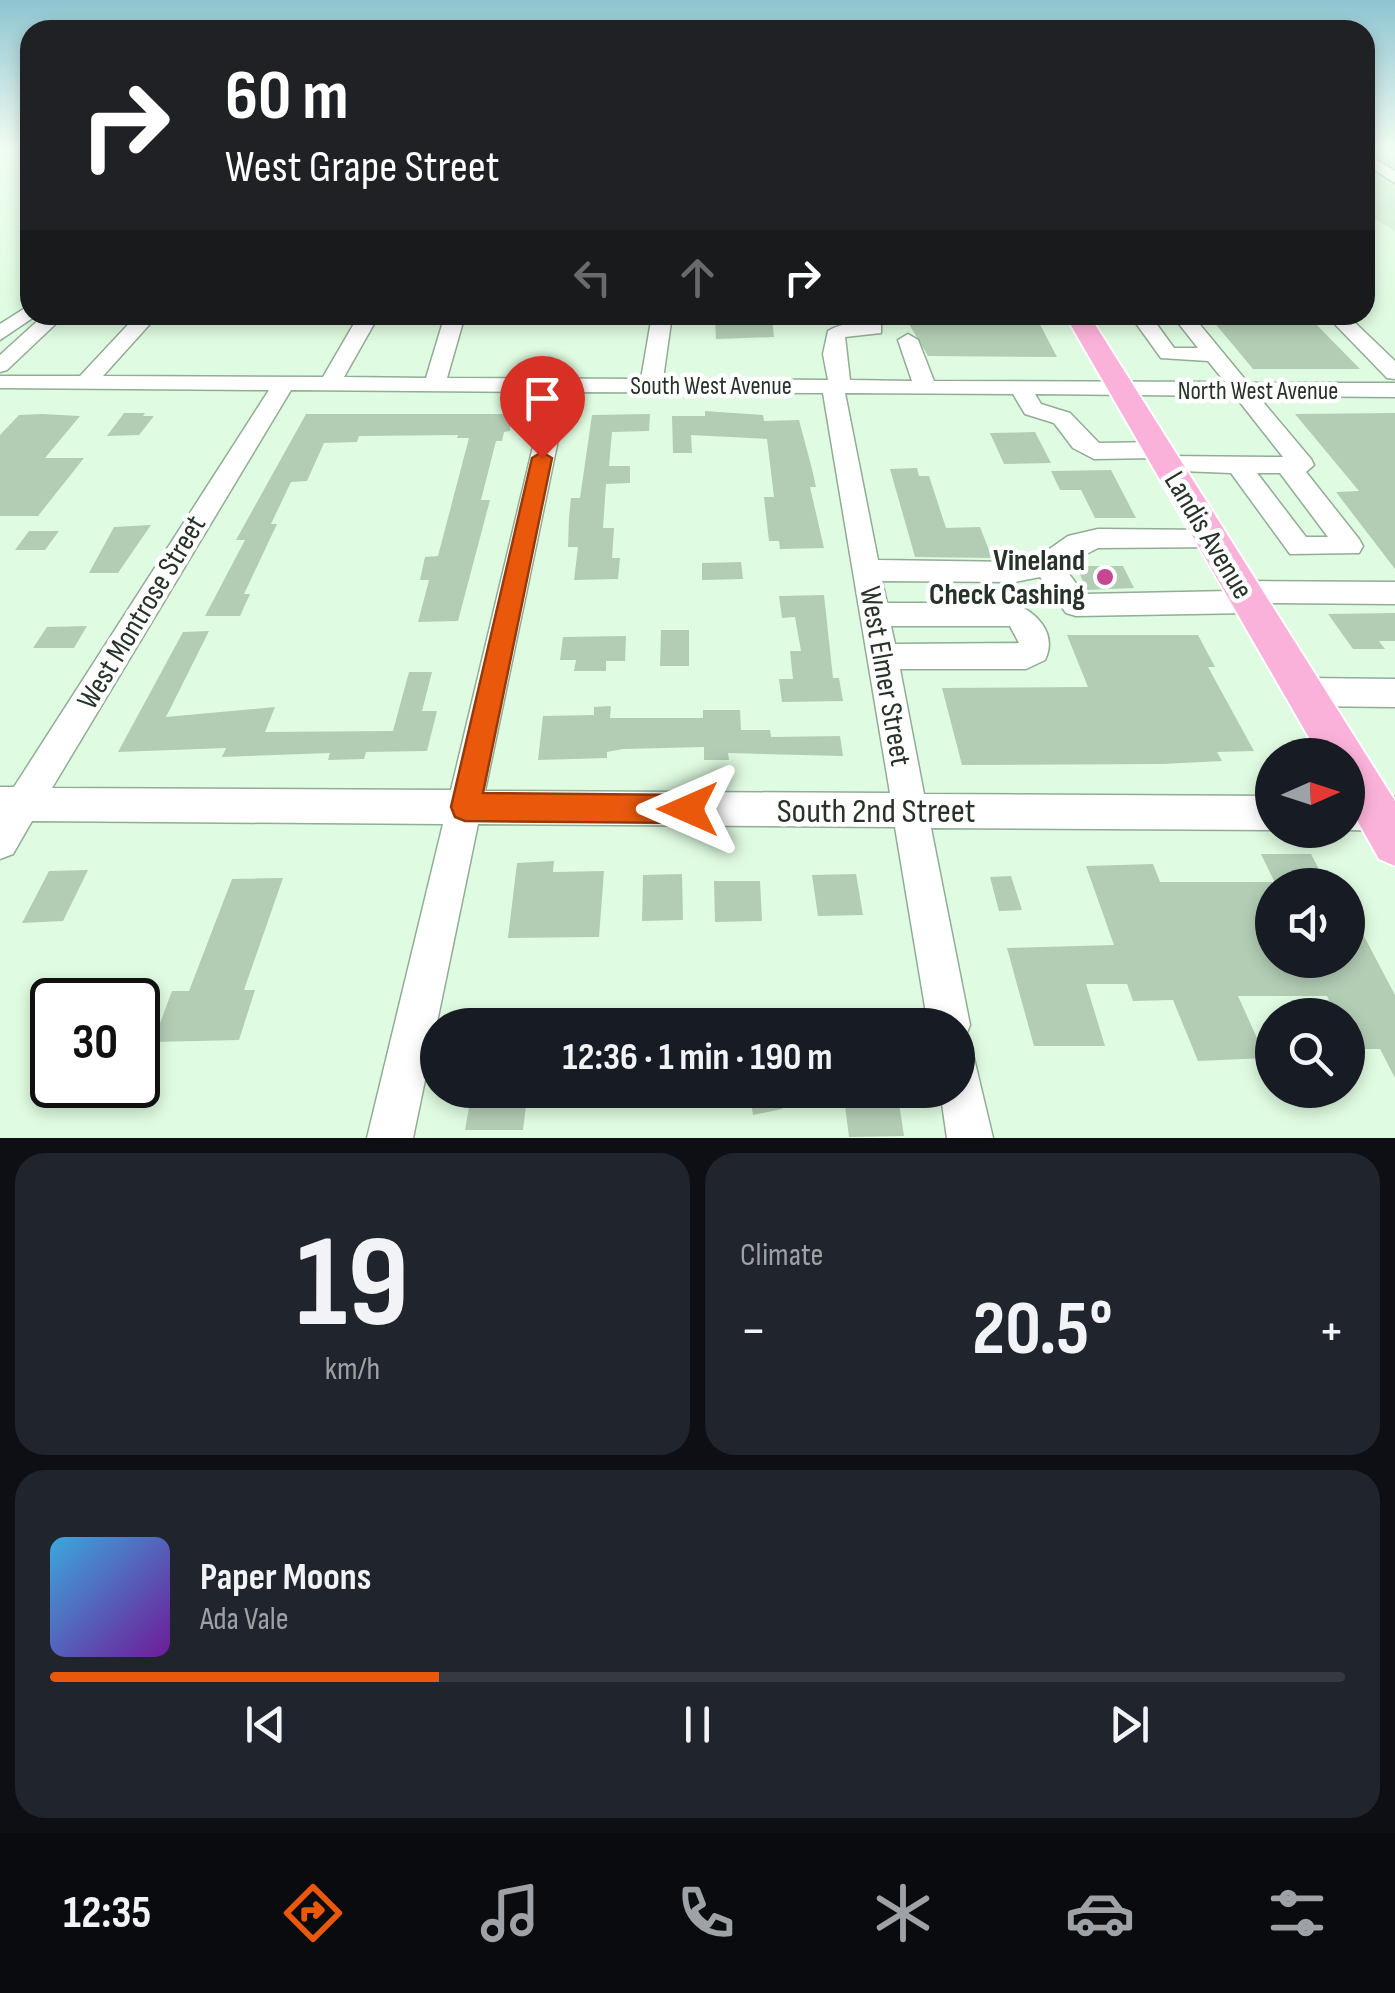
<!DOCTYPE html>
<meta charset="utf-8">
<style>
:root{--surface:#171b24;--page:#20242c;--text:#f1f3f6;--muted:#9ea1a6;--line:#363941;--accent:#ea580c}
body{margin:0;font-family:"Sofia Sans Condensed",sans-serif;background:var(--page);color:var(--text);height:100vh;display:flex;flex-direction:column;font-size:38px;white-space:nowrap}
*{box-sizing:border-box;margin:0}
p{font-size:32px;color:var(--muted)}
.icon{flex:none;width:55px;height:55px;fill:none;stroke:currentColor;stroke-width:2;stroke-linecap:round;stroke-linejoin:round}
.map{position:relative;height:1138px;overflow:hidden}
.sheet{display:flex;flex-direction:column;gap:15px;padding:15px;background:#0d0f14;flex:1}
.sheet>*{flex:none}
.top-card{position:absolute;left:20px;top:20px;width:1355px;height:305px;border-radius:30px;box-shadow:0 5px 15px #0003;background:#202124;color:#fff;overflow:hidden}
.needle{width:65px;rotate:87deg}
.tools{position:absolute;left:1255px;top:738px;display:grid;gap:20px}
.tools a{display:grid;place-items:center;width:110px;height:110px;border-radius:50%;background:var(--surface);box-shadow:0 5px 15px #0003;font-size:50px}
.speed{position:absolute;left:30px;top:978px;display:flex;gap:20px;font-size:50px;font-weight:700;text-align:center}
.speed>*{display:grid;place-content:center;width:130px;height:130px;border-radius:50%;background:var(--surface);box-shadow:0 5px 15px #0003;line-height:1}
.speed .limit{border:5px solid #111;border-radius:15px;background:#fff;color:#111}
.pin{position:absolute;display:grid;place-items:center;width:85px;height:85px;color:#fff;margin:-102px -42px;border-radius:50% 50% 50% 0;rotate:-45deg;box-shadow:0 0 10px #0007}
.pin .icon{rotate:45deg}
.me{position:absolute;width:110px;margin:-55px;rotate:270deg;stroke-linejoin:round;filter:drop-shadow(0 0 8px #0008)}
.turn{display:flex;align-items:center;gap:35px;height:210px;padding:0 40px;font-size:45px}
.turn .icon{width:130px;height:130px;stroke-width:2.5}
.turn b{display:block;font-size:70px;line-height:85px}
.lanes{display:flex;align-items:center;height:95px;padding:0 40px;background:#0003;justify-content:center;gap:50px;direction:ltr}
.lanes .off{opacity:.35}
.big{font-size:75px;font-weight:700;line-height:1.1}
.sheet .widget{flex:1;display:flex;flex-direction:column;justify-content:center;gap:15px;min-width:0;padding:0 35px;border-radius:30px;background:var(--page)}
.sheet .dial{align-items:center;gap:0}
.dial b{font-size:130px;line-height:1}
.song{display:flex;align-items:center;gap:30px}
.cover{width:120px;height:120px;border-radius:15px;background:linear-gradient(135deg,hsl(200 70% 55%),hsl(280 70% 35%))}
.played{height:10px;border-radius:5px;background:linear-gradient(90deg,var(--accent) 30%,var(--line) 30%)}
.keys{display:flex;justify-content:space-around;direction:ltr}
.heat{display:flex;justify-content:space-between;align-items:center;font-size:55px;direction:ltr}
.sheet .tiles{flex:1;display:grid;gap:15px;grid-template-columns:1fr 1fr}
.widget:last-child{grid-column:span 2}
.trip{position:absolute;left:420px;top:1008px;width:555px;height:100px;border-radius:50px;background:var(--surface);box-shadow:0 5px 15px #0003;font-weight:700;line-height:100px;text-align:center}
.tab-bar{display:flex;height:160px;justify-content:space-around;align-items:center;background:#090b0e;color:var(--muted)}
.tab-bar .icon{width:70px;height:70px}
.tab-bar .selected{color:var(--accent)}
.tab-bar b{font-size:45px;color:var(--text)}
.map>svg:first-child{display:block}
.built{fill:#cdedd0}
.building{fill:#b3cdb5}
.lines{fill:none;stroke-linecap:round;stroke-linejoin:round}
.minor-casing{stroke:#92ac95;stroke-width:3}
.major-casing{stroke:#fff;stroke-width:4}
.minor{fill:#fff;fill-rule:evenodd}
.major{fill:#fbb2da;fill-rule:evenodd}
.route{fill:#ea580c;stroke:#983908;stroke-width:2.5}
.poi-dot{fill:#c64691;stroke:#fff;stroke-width:4}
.labels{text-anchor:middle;stroke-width:9;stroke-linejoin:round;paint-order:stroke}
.far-street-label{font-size:25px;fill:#273228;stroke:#fff}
.street-label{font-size:30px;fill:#273228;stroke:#fff}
.poi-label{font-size:30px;font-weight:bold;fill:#273228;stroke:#fff;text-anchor:end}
.near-street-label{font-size:35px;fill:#273228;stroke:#fff}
</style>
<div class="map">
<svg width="1395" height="1138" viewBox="0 0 1395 1138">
<rect width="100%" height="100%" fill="#dffbe1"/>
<path class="built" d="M1365,148H1395V231L1365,213Z"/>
<path class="building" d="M933,315H1035L1057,357L928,356L906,319H935Z
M1208,315H1307L1360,369H1253Z
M772,317L774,337L716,339L715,321Z
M705,411L763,415L764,421L799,420L812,469L816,487H810L824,548L780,549L779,541H769L764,497H774L767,439L691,435L692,453H673L672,416H705Z
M124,413H145L143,416H154L139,435L107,436Z
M1395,413V569L1336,492L1359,491L1295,414Z
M42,414L80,416L45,458H84L38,516H0V435L19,415Z
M306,414H512L510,431L504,432L502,441H496L481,500H490L458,621L418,622L429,580H420L425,557L438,556L469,438H457L458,435L359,436L357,442L324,443L307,481L291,482L271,524H277L244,594H250L240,616H205L245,540H236Z
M650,414L649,431L612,432L609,466H630V483L606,484L603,528H614L612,558H620L618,579L574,580L578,547H568L569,517L571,498H580L592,415Z
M1035,432L1051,463L1004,464L990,433Z
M917,468L919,476H929L946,528L980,527L992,558L915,557L890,469Z
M1111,470L1136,518H1095L1081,490H1060L1051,471Z
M151,525L118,573H89L114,527Z
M29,531H59L45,550H15Z
M741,562L743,579L702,580V563Z
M1076,566H1123L1134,588L1087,590Z
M824,595L833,678H839L843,701L782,702L779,679H793L790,651H801L795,617L782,618L779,596Z
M1395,613V641H1379L1385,649H1353L1328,614Z
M87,626L74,648H33L47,627Z
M661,630H689V666H660Z
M209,631L166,717L275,707L265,732L393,731L409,672H432L422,711H437L427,751L366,752L364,759L328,760L330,753L222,757L226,748L118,752L183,632Z
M1067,635H1198L1215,667H1208L1254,751L1217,752L1222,761L1163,764L962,765L942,688L1088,687Z
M626,636L625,661H606V671H574L576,660H560L563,637Z
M611,706L610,718H703V710H740L741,730H770L771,737L840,736L843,756L728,753L729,760H704V747L623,749L607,752V758L538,760L543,716L594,715V707Z
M1261,854H1311L1327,885H1276Z
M554,861L553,872L604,871L599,937L508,938L517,863Z
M1153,864L1160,882H1272V960H1348V906L1395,995V1078L1380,1049H1353L1348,1037V1015H1336L1327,996H1238L1266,1058L1198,1061L1173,1000L1133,1001L1127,984H1086L1105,1046H1034L1007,948L1114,945L1086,866Z
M88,870L63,921L22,923L49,871Z
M682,874L683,920L642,921L643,875Z
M856,874L863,915L818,916L812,875Z
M1011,876L1022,910L999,911L990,877Z
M283,878L244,990H255L239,1040L153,1042L172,991H189L232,879Z
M714,881H760L762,921L715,922Z
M472,1090H528L523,1130H465Z
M749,1090H778L782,1109L753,1115Z
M843,1090H897L904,1136L849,1137Z"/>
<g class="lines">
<g class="minor-casing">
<path id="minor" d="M1365,153L1395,171V183L1365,164Z
M30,305V315H37L0,340V324Z
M44,315H65L7,370L0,372V355Z
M137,315H158L103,376L323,377L359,315H379L344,377L426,378L445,315H465L447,378L641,379L652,315H672L663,379L828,380L823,354L828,331C842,322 865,321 881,325V333L845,337L850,380L912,381L898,340L908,334L918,340L934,381L1225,382L1208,361L1161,358L1130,315H1150L1174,348H1198L1172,315H1192L1248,383H1395V397L1258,396L1311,459L1314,465L1306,472L1359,539L1363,546L1359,553L1290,554L1231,473L1157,470L1154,464L1166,456L1283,457L1235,396L1035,394L1041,404L1070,413L1099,443L1158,442L1170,450L1158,458L1094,459L1073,448L1054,423L1025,414L1013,394L845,393L878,560L1015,562L1038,557L1068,536L1098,529L1212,530L1225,540L1221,547L1098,548L1063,566L1084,594L1230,591L1244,581L1395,582V604L1264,603L1250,613L1076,616L1066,613L1040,577L1015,582L882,581L887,603H1012C1036,611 1058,633 1045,660L1026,669H900L924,794L1272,796V830L931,828L970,1025L964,1040L958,1042V1025H928L895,827L478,824L413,1138H367L443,824L32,821L13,854L0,859V787H14L269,390L0,388V376H80ZM291,390L546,392L451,790L52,788ZM568,392L823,393L890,793L485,791ZM1257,473H1280L1328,537H1306ZM891,626H1010L1019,643L895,644Z
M1326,315H1347L1395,361V379L1387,378Z
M1304,678L1395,679V707L1304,706L1293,702L1288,692L1293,682Z
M1348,797H1395V831L1345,830Z
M958,1047L973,1054L993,1138H947L940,1090H958Z"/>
</g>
<g class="major-casing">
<path id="major" d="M1065,315H1089L1395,801V866L1379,859L1348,804V755H1319Z"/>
</g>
<use href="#minor" class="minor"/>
<use href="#major" class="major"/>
</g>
<linearGradient id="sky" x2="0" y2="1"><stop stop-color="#8ec4d0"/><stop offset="0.48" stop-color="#f1fdf2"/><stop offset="1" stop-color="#f1fdf2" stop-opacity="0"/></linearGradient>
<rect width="1395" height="307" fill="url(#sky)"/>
<path class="route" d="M542,452L552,458L483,793L688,795L698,799L703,809L698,819L688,823L465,821L455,817L451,807L532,458Z"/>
<circle class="poi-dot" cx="1105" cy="577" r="10"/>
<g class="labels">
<g class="far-street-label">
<text x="711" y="394">South West Avenue</text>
<text x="1258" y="399">North West Avenue</text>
</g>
<g class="street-label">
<text transform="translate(1209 535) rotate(59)" y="10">Landis Avenue</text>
<text transform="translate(141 612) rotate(-59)" y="10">West Montrose Street</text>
<text transform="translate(886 676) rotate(80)" y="10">West Elmer Street</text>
</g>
<g class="poi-label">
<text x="1085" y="570">Vineland<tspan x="1085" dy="34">Check Cashing</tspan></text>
</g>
<g class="near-street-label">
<text x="876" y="822">South 2nd Street</text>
</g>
</g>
</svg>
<div class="tools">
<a><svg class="needle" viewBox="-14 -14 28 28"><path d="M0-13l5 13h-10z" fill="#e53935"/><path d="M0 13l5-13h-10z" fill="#9ea1a6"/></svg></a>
<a><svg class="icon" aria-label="sound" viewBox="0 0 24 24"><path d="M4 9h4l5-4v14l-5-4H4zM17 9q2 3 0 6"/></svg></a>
<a><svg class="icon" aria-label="search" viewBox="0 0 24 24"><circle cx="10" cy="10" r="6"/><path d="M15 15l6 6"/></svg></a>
</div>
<div class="speed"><div class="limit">30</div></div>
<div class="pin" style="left:542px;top:458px;background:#d93025"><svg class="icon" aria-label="arrive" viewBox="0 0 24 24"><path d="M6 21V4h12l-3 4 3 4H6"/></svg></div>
<svg class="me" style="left:688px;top:809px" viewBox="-20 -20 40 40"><path d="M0-17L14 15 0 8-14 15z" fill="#ea580c" stroke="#fff" stroke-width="4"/></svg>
<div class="trip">12:36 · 1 min · 190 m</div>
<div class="top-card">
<div class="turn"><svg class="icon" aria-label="right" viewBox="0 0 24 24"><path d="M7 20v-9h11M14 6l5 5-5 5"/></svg><div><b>60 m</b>West Grape Street</div></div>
<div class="lanes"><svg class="icon off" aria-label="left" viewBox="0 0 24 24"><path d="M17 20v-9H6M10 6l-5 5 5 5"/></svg><svg class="icon off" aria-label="ahead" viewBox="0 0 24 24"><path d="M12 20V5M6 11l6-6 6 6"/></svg><svg class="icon" aria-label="right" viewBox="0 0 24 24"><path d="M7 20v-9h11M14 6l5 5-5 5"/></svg></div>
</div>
</div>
<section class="sheet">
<div class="tiles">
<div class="widget dial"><b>19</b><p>km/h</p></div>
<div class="widget"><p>Climate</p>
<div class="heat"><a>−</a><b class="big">20.5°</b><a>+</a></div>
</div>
<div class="widget">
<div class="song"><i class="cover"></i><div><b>Paper Moons</b><p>Ada Vale</p></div></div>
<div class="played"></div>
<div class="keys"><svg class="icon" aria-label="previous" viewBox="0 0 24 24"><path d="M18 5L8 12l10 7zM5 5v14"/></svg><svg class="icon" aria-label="pause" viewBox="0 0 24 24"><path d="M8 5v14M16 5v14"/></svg><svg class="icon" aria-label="next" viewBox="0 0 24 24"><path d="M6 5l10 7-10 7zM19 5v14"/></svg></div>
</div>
</div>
</section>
<nav class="tab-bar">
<b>12:35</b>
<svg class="icon selected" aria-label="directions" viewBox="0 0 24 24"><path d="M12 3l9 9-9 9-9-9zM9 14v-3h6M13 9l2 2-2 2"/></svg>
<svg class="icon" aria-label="music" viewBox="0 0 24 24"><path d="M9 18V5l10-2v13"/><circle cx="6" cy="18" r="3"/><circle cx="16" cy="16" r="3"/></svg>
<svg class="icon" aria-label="phone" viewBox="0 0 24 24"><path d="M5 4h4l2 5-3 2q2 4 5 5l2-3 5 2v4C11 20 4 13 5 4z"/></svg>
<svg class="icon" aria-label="climate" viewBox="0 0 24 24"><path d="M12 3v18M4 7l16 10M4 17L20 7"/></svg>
<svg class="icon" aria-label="car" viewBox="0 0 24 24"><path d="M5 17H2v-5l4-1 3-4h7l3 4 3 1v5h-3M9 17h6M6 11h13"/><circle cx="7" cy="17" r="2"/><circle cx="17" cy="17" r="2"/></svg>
<svg class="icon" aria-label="filters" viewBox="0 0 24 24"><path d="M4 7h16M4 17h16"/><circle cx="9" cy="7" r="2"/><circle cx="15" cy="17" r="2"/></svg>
</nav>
